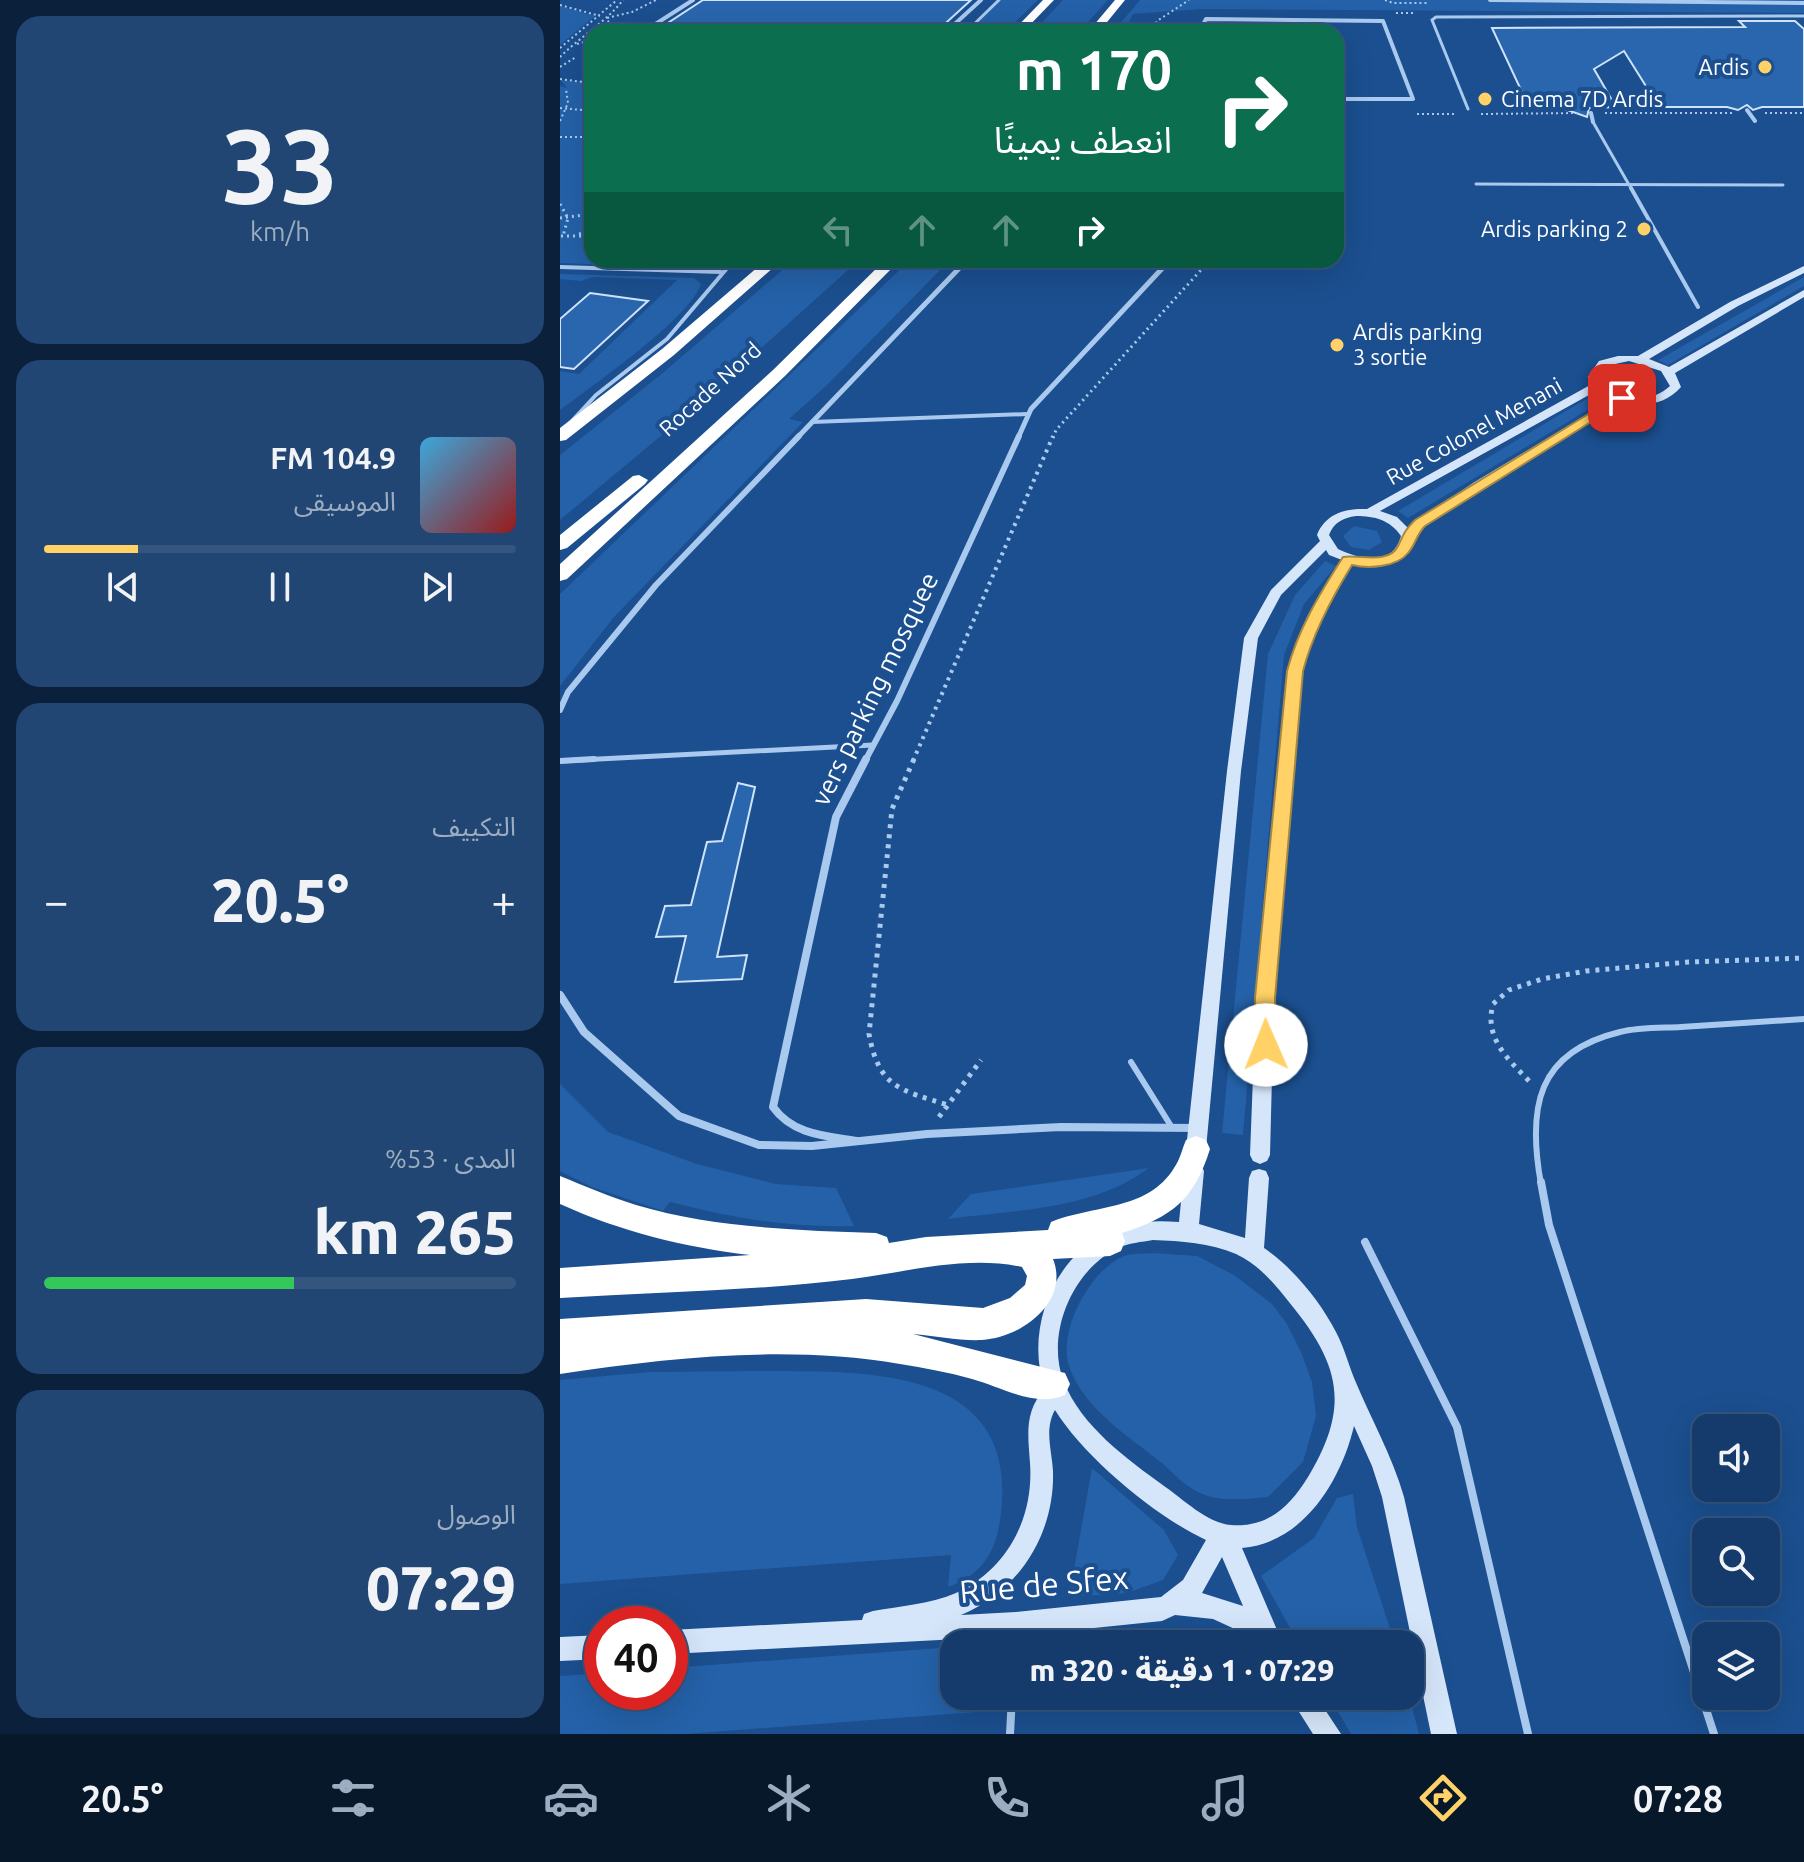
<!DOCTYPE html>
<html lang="ar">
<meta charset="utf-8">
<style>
:root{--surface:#143b6b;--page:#214673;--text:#f1f3f6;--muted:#9dadc1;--line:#33557e;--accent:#ffd166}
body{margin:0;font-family:Ubuntu,"Noto Sans Arabic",sans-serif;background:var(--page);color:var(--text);direction:rtl;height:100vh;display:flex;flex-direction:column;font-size:30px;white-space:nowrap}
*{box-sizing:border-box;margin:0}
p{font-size:26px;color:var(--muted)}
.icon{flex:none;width:44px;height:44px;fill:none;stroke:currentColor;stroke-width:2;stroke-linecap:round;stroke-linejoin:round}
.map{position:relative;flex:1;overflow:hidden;direction:ltr}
.sheet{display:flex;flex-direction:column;gap:16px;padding:16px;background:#0b203b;width:560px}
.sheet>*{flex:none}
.guide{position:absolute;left:24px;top:24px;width:760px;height:244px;border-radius:24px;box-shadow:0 8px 32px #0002,0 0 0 2px var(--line);direction:rtl;background:#0b6e4f;color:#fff;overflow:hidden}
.fabs{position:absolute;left:1132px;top:1414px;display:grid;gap:16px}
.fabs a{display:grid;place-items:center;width:88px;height:88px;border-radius:16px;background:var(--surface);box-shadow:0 8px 32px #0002,0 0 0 2px var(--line);font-size:40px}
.speed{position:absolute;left:24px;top:1606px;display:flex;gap:16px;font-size:40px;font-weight:700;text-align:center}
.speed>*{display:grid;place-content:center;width:104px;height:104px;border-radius:50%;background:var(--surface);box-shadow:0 8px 32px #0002,0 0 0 2px var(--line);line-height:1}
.speed .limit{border:12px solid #d22;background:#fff;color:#111}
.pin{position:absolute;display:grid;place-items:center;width:68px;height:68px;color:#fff;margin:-34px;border-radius:16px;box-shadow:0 4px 12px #0006}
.me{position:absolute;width:88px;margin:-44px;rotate:359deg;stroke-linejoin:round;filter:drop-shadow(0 0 6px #0008)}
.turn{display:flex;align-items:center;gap:28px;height:168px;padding:0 40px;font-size:36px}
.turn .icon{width:104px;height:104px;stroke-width:2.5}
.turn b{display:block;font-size:56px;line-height:68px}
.lanes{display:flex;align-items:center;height:76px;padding:0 40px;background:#0003;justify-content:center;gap:40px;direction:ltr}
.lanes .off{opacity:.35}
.big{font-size:60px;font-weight:800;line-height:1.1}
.sheet .widget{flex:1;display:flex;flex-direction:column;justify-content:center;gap:12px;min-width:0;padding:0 28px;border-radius:24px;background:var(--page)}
.sheet .dial{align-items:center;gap:0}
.dial b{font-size:104px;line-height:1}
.song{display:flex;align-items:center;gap:24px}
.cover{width:96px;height:96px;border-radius:12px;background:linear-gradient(135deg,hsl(200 70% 55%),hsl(0 70% 35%))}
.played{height:8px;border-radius:4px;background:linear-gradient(90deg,var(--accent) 20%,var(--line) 20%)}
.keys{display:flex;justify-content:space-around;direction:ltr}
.heat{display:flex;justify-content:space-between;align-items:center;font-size:44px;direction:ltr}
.charge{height:12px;border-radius:6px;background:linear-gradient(90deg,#34c759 53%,var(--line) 0)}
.trip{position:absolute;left:380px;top:1630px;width:484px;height:80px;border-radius:24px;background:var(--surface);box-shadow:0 8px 32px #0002,0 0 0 2px var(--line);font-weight:800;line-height:80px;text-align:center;direction:rtl}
.menu{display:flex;height:128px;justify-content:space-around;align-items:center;background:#08182b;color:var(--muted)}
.menu .icon{width:56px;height:56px}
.menu .current{color:var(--accent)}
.menu b{font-size:36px;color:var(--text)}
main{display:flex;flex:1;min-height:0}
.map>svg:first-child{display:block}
.green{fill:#2461a8}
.building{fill:#2a66ad;stroke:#cfe3fa;stroke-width:2}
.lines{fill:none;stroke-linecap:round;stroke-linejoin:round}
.path-far3{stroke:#a9c9ee;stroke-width:2;stroke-dasharray:2 3;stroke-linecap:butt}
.path-far2{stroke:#a9c9ee;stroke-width:3;stroke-dasharray:2 4;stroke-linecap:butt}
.path-far1{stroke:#a9c9ee;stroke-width:4;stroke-dasharray:3 5;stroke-linecap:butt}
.path{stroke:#a9c9ee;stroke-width:5;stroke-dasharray:4 6;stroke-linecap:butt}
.lane-far4{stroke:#a9c9ee;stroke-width:3}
.lane-far3{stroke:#a9c9ee;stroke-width:4}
.lane-far2{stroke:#a9c9ee;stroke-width:5}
.lane-far1{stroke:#a9c9ee;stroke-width:6}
.lane{stroke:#a9c9ee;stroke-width:8}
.street-far3{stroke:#a9c9ee;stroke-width:4}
.street-far2{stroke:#a9c9ee;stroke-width:5}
.street-far1{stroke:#a9c9ee;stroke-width:6}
.street{stroke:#a9c9ee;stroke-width:8}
.secondary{fill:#d6e6fa;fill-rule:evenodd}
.highway{fill:#fff;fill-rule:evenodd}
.route{fill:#ffd166;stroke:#a68842;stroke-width:2}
.poi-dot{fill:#ffd166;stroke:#1b4f8f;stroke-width:3}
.labels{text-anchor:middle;stroke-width:8;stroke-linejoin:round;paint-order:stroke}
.far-poi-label{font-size:22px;fill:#fff;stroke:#1b4f8f;text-anchor:end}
.far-street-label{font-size:22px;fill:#fff;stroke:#1b4f8f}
.street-label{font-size:26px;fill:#fff;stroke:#1b4f8f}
.near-street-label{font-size:32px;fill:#fff;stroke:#1b4f8f}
</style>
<main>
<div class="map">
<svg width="1244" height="1734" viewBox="0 0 1244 1734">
<rect width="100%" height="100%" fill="#1b4f8f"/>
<path class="green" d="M439,0H478L445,32H406Z
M503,0H548L519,32H473Z
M580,0H1244V13L641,9L573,14L563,32H553Z
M0,6L35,16L0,45Z
M1,80L32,83V260H130L105,267L0,263V86L7,88Z
M234,260H299L144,400L0,520V455L104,372Z
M350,260H390L266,386L229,419L243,422L54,617L0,686V594Z
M0,274L134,278L141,284C129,319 32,386 0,410V371L19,374L117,280L33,277L21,281L0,279Z
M1244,277V286L1108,365L1098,360Z
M1038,392L1049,397L848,518L838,511Z
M794,526L817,531L822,542L809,550L791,547L783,536Z
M765,561L776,566L744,604L724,655L683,1135L662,1133L708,654L735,595Z
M0,1084L48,1132L137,1164L216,1184L276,1188L294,1226C231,1228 171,1218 110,1202L103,1211L32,1187L0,1171Z
M589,1168C533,1210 455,1210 388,1219L411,1194Z
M594,1253L637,1256L674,1275L712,1304L727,1324L741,1352L752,1382L756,1416L743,1462L708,1497C684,1499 657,1503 636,1491C624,1485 613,1473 603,1464C570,1437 526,1411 510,1369C496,1334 529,1270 564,1256C572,1253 585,1254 594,1253Z
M193,1371C296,1372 459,1361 441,1513C437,1550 424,1574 388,1587L391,1555L0,1584V1380L90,1372Z
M532,1468L604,1530L618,1555L603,1580L567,1593L509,1597Z
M793,1494L797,1527L835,1644H739L701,1576L754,1538L777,1498Z
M394,1647V1696H443V1710L125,1734H0V1676L42,1673V1692H110V1668Z
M769,1696H849L859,1734H791Z"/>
<path class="building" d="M143,0H411L376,32H94Z
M1179,21H1235L1244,29V107H1202L1193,110L1187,105L1178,110L1167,107H1099L1064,51L1034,69L1056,107L1029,108L1027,117L999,107H969L932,28L1185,27Z
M30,293L88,301L14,369L0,367V319Z
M178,783L195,787L157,957L187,955L182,979L115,982L126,936L96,937L105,906L131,905L147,842L162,841Z"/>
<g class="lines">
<path class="path-far3" d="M825,0L833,3H868
M0,5L40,16
M836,13H854
M52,32L47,18L72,12L96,0
M56,32L69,24
M591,32L597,21L629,0
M17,44L32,40
M0,48L57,0
M0,57C20,37 47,21 63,0
M0,67L16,57
M0,79L23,82
M0,108L32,111
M1045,113H1175
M1205,113H1244
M857,114H895
M921,114L1019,113
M32,115V128
M0,121L8,103L6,89
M0,137H32"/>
<path class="path-far2" d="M0,204L8,218L3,236
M0,218L32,214
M19,234L32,231
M1,236H32
M493,438L496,430L650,260"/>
<path class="path-far1" d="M353,761L493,436"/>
<path class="path" d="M354,759L332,809L309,1034C319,1088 340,1090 388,1105
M969,1081C947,1058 924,1038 933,1004L949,990L982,979L1026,971L1129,962L1244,958
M379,1117L421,1060"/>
<path class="lane-far4" d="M406,32L439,0
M908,109L872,20L876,17L1244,16
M1033,122L1072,190
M916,184L1223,185"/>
<path class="lane-far3" d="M1071,188L1138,307
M0,267L161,272
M125,271L136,260
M252,422L468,414
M0,434L36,395L107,339L174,260"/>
<path class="lane-far2" d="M0,761L313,745"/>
<path class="lane-far1" d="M0,761L34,759
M571,1062L611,1126
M981,1184C967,1107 977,1052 1060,1032C1079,1027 1101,1028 1121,1027C1162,1024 1203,1022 1244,1019"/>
<path class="lane" d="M981,1182L989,1225L1154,1734
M805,1242L897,1427L968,1734
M455,1644L456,1632
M450,1734L452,1696"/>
<path class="street-far3" d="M930,0L1244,3
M83,32L133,0
M386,32L421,0
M639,32L646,19L823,21L853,99H776
M32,65L29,67H32
M1187,110L1195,121
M1031,113L1033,122"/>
<path class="street-far2" d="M237,438L407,260
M458,438L471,409L610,260"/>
<path class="street-far1" d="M0,710L8,692L96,585L239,436
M305,761L337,701L459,436"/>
<path class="street" d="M0,995L24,1032L119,1116L199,1145L252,1146L367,1134L501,1127L638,1128
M297,1141C266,1136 233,1135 213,1107L276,817L306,759"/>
<path class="secondary" d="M1244,266V273L1178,306L1089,359L1109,367L1244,290V297L1115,373L1121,387C1106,404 1086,407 1063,402L864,526C856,534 854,543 847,552C835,569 811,567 793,564L761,617L742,671L714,998L710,1155L707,1161L700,1164L693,1161L690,1155L696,998L728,671L747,617L782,560L769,555L766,550L721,595L698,638L681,771L646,1149L643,1155L636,1158L629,1155L626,1149L667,771L684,638L711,590L760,541L757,535C765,514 785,508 807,509L1032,384L1028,377L1039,361L1058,356H1078L1170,302ZM1069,361L1101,371L1110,386C1089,406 1055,399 1038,377L1046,366ZM1038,390L1053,399L913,483L848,528L837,517L820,511ZM796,516C815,516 830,520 841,536C832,568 802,560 778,549L769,535C774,522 783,518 796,516Z
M634,1162L641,1165L644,1171L639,1224L685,1238L689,1178L692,1171L699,1169L706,1171L709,1178L704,1248C733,1268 760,1301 776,1332C784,1347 788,1363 794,1378C810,1417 832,1455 844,1497L897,1734H871L822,1497L812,1466L794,1426C781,1481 743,1543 682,1548L723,1644H695L677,1630L653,1619L615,1615L602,1621L456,1636L110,1654V1630L302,1620L304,1614L313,1611C340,1606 371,1604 396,1593C447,1570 474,1518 470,1463C468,1435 464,1411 485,1389C465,1333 491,1260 546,1233C569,1221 594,1220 619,1222L624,1171L627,1165ZM593,1240C621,1241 650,1243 676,1254C698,1264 714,1283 729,1302C780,1364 791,1406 748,1477C730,1506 708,1528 671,1525C647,1523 623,1499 604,1486C567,1459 521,1426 504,1382C485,1335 512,1270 558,1248C568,1243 582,1242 593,1240ZM495,1410C524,1457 596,1517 646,1540L623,1580L601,1597L456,1612L401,1615C459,1591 495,1534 493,1471C492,1451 484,1429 495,1410ZM662,1557L683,1606L642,1593Z
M42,1635V1659L0,1661V1637Z
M729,1696H756L781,1734H753Z"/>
<path class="highway" d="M483,0H494L463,32H452Z
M555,0H565L539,32H528Z
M206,260H222L114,355L6,440L0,441V428L102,349Z
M325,260H340L225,376L7,579L0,581V564L213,370Z
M79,475L88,480L85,484L7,548L0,550V535L73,476Z
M636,1136L646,1140L650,1149C634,1200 612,1217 562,1233L565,1241L561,1251L550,1256L493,1259C510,1302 461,1338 422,1340C400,1341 376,1336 353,1334L505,1373L510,1384L505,1395C474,1408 442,1387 412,1379C388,1372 364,1368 340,1364C228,1345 112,1357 0,1374V1319L306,1299L423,1308L450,1298L465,1285L467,1276L462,1267C406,1255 347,1272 292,1279C196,1291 97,1292 0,1298V1268L190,1255C123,1247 62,1232 0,1204V1176C25,1186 50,1197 76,1205C153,1228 236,1230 316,1233L327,1237L329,1243L366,1237L488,1230L491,1222C532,1205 588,1211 614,1168C620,1160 622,1149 626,1140Z"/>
</g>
<path class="route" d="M1058,396L1069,398L865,526C856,535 856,544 848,553C837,567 809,569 792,565C771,599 753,633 743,671L715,998L716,1045L713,1051L706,1054L699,1051L696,1045L695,998L727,671C738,629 760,593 783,557C798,554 829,565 838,546C844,534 844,531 855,520Z"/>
<g class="poi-dot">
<circle cx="1205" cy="67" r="8"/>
<circle cx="925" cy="99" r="8"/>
<circle cx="1084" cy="229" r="8"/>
<circle cx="777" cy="345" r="8"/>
</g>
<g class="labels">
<g class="far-poi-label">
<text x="1189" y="75">Ardis</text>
<text x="941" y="107" text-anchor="start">Cinema 7D Ardis</text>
<text x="1068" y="237">Ardis parking 2</text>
<text x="793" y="340" text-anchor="start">Ardis parking<tspan x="793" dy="25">3 sortie</tspan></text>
</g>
<g class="far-street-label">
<text transform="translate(150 389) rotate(-42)" y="8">Rocade Nord</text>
<text transform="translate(914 431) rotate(-29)" y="8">Rue Colonel Menani</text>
</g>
<g class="street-label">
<text transform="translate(315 689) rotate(-64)" y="9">vers parking mosquee</text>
</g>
<g class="near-street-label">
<text transform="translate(484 1585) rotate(-5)" y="11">Rue de Sfex</text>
</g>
</g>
</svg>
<div class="fabs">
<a><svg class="icon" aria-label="sound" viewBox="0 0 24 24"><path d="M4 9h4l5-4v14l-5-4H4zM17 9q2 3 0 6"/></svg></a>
<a><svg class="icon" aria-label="search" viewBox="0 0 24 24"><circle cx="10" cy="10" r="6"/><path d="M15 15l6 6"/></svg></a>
<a><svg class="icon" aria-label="layers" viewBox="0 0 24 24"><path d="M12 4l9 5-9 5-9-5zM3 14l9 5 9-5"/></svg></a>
</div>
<div class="speed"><div class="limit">40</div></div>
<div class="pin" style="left:1062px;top:398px;background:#d93025"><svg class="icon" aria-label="arrive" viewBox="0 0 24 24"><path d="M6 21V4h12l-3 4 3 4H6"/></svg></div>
<svg class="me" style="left:706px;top:1045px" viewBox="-20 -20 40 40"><circle r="19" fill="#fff"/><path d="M0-13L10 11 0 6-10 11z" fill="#ffd166"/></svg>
<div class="trip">07:29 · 1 دقيقة · 320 m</div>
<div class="guide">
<div class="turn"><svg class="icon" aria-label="right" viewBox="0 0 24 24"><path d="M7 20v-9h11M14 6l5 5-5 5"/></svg><div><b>170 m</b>انعطف يمينًا</div></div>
<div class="lanes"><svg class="icon off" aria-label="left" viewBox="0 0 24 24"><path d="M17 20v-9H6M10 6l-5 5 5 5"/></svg><svg class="icon off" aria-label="ahead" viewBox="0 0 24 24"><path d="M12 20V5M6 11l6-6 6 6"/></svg><svg class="icon off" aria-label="ahead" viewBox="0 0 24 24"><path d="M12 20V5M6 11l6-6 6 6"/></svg><svg class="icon" aria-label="right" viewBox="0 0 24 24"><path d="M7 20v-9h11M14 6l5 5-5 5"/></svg></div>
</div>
</div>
<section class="sheet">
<div class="widget dial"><b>33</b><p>km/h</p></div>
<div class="widget">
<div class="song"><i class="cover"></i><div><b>104.9 FM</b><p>الموسيقى</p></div></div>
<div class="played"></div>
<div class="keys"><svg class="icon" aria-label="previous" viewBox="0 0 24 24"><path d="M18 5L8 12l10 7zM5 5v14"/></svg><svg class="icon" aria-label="pause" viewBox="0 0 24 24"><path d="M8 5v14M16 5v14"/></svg><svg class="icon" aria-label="next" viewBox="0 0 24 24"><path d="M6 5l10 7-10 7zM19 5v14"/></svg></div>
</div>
<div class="widget"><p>التكييف</p>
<div class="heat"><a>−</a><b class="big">20.5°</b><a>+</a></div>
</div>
<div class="widget"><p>المدى · 53%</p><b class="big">265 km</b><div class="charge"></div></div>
<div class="widget"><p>الوصول</p><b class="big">07:29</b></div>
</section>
</main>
<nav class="menu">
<b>07:28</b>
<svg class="icon current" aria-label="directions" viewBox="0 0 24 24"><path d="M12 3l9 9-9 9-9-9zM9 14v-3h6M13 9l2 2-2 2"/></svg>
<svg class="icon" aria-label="music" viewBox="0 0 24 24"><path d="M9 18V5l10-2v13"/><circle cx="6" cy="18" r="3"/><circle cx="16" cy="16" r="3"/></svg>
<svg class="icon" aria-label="phone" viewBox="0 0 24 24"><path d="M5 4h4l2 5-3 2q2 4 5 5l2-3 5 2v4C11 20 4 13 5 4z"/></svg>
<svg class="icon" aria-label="climate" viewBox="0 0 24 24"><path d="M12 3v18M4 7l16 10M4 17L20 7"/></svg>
<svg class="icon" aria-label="car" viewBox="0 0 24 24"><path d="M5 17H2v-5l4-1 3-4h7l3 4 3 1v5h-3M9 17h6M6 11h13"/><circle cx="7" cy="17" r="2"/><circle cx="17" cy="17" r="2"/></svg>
<svg class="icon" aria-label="filters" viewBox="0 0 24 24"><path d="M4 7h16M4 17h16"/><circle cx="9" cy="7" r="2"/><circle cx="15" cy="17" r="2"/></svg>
<b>20.5°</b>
</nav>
